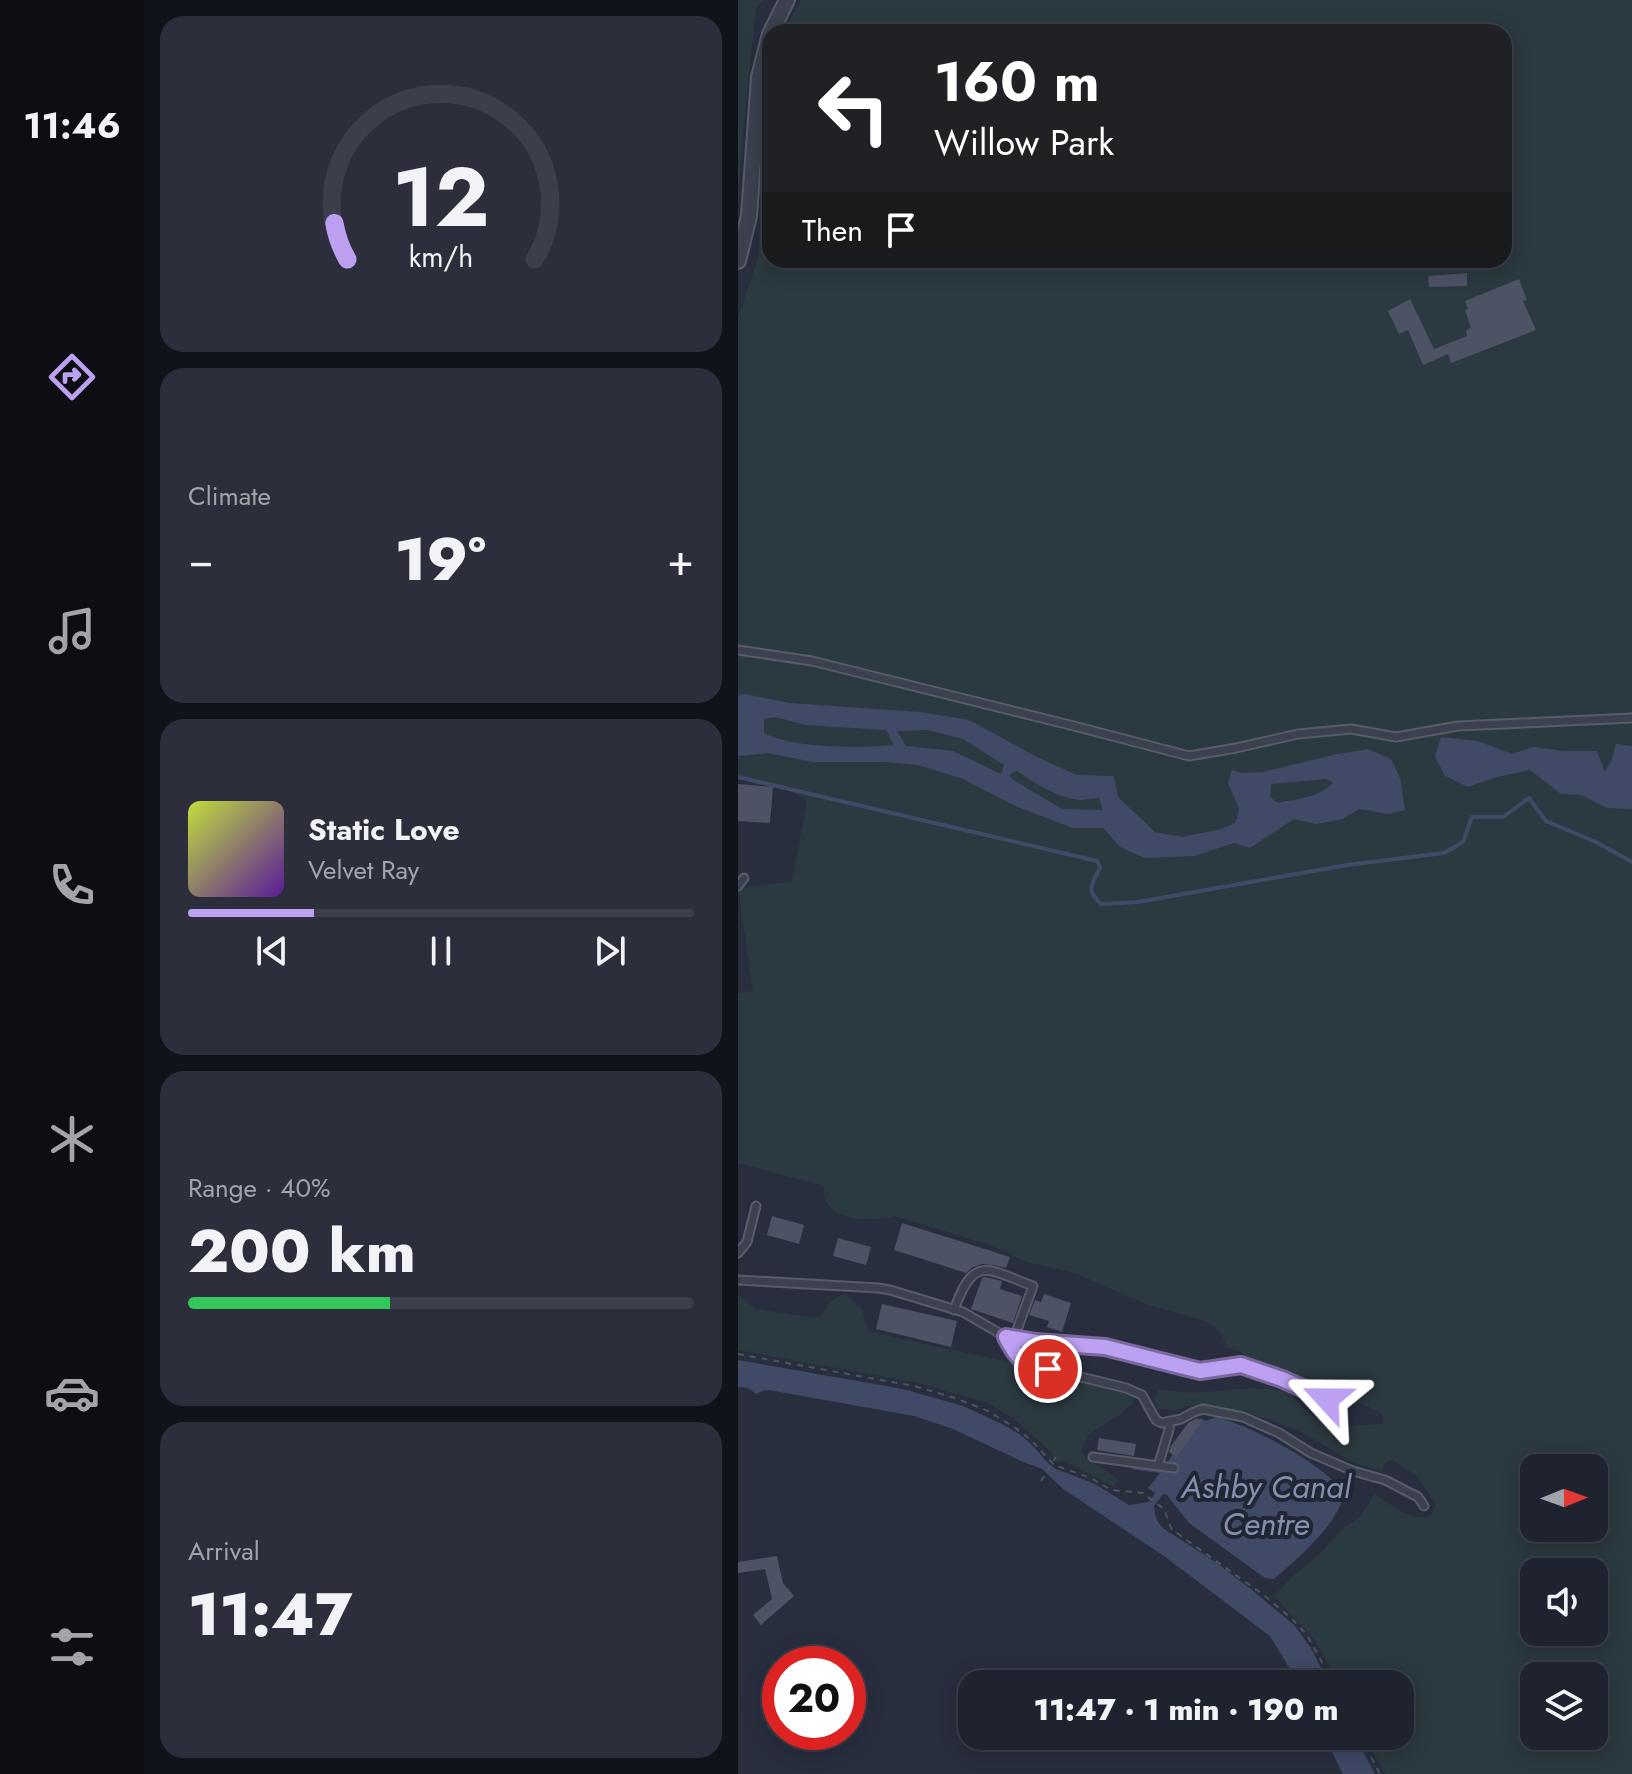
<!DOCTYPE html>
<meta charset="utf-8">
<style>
:root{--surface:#1f222f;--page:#2c2f3b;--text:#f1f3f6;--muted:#a1a4aa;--line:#3c3f4b;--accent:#bca0f2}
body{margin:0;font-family:Jost,sans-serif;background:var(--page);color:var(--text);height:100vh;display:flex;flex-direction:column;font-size:30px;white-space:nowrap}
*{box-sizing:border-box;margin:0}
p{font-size:26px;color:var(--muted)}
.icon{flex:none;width:44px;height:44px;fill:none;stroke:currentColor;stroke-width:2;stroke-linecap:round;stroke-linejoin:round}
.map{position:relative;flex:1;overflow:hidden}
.drawer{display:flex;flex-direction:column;gap:16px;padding:16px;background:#11131a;width:594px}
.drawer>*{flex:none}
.guide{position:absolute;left:24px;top:24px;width:750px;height:244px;border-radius:24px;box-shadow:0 4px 20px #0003,0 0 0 2px var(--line);background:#202124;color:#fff;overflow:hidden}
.needle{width:52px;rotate:89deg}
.controls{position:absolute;left:782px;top:1454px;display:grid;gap:16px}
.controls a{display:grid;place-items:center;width:88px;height:88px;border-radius:16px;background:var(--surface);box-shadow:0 4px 20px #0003,0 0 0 2px var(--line);font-size:40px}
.speed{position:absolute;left:24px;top:1646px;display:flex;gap:16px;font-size:40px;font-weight:700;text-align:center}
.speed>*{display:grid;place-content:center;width:104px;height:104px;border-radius:50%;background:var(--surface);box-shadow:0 4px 20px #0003,0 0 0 2px var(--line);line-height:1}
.speed .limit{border:12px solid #d22;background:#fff;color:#111}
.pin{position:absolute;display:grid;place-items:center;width:68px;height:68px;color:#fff;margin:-34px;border:4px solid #fff;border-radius:50%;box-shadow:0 2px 8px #0007}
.me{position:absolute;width:88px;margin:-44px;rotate:294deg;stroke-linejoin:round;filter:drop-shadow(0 0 6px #0008)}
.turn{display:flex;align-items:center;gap:28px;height:168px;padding:0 40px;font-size:36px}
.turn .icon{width:104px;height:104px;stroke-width:2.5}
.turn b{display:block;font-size:56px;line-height:68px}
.then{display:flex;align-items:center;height:76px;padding:0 40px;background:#0003;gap:16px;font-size:30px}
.big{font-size:60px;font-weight:800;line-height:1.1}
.drawer .widget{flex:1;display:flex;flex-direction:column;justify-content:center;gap:12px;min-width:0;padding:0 28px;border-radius:24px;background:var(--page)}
.drawer .dial{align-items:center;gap:0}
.dial svg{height:208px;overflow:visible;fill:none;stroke:var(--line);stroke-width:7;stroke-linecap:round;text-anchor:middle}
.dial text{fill:var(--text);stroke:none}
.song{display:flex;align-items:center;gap:24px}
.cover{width:96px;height:96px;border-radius:12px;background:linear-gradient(135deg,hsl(70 70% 55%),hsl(270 70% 35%))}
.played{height:8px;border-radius:4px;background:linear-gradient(90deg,var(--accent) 25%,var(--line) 25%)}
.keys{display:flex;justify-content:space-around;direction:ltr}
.heat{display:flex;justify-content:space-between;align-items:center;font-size:44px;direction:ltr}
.charge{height:12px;border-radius:6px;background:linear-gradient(90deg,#34c759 40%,var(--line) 0)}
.trip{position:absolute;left:220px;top:1670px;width:456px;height:80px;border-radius:24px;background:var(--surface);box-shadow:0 4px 20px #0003,0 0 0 2px var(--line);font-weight:800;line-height:80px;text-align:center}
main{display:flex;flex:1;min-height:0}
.tab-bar{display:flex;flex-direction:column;width:144px;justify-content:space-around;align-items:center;background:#0c0e13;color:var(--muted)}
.tab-bar .icon{width:56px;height:56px}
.tab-bar .active{color:var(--accent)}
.tab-bar b{font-size:36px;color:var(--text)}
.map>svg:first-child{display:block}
.green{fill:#2b3a40;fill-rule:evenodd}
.water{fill:#404a66;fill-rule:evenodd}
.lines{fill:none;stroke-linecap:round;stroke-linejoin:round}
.stream{stroke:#404a66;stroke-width:4}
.building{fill:#4d5365}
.service-casing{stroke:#575c69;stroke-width:11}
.minor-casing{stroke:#575c69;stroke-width:18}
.path{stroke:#49575d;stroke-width:2;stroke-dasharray:6 6;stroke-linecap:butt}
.service{stroke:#3d414f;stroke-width:7}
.minor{stroke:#3d414f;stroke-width:14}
.path-bridge{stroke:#49575d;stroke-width:2;stroke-dasharray:6 6;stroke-linecap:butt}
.route-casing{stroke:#7a689d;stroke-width:20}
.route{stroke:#bca0f2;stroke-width:14}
.labels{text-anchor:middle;stroke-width:8;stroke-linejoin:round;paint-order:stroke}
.water-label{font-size:32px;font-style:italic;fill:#848ead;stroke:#212634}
</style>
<main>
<nav class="tab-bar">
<b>11:46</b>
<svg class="icon active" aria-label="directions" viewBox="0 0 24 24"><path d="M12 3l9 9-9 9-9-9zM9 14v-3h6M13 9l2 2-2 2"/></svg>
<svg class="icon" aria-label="music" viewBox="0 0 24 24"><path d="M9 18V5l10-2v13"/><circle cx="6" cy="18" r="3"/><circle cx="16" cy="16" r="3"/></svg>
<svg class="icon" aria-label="phone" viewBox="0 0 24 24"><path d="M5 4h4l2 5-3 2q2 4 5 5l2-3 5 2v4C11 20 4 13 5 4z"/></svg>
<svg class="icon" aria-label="climate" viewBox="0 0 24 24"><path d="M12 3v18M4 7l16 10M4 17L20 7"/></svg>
<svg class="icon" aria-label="car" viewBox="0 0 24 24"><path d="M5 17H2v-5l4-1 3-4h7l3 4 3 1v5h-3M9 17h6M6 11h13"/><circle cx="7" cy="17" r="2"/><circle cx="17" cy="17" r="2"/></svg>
<svg class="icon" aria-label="filters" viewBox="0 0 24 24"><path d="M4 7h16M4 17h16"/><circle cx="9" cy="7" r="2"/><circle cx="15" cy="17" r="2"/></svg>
</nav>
<section class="drawer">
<div class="widget dial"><svg viewBox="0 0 100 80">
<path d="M14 69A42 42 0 1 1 86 69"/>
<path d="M14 69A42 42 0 0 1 9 55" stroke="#bca0f2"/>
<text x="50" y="56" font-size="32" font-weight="700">12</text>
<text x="50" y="72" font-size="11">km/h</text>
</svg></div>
<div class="widget"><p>Climate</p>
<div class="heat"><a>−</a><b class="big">19°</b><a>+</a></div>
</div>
<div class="widget">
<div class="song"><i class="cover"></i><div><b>Static Love</b><p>Velvet Ray</p></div></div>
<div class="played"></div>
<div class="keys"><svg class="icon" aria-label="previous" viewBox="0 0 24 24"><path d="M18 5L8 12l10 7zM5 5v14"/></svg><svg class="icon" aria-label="pause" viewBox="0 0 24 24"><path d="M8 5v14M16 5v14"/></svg><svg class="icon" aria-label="next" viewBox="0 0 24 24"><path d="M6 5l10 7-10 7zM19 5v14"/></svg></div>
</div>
<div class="widget"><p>Range · 40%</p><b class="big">200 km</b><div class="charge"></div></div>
<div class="widget"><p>Arrival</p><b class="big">11:47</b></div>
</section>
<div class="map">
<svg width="894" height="1774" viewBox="0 0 894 1774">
<rect width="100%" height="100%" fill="#292e3f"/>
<path class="green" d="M0,0H25L18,8L4,142L0,207Z
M63,0H894V1774H647L627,1736H662V1684H601L579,1643L536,1596L555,1576L584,1552L604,1529L621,1518L637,1494C654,1505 672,1522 693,1516L698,1504L679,1476L654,1460L648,1462L644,1471L616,1463L560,1430L520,1416L472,1404L448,1406L441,1410L421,1409L415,1401L421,1389L452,1393L514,1388L551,1391C582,1431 597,1427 645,1424L644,1414L636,1409L539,1372L502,1352L489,1347L482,1332L468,1321L411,1305L337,1273L289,1262L253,1245L157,1216C132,1222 83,1223 86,1186L0,1163V993L15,991L0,888L54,882L69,801L44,787L0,777V319L20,258L30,94L32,85V260H766V32H45ZM796,1468H856V1528H796ZM796,1572H856V1632H796ZM796,1676H856V1736H796Z
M107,1293L124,1309L130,1331C219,1353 310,1366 396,1397L394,1404L383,1414L351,1434L343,1452C351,1464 367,1467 379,1479L376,1487L326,1461L320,1462L314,1457L313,1452L277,1420L248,1402L181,1383L0,1350V1295L18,1309L76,1318L82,1317L94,1300Z"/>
<path class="water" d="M7,694L52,703L181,712L231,720L301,758L339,775L376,776L380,797L417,832L444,837L484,829L498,822L501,809L490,783L494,770L503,773L525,772L599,754L630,749L653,759L662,778L667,810L651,814L621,809L605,819L578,824L556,819L512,848L496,843L456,856L407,858L382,847L365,828H335L277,806L225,779L180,765L147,762H75L30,753L0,756V696ZM37,717L68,725L148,730L156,745C121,748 57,749 26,733V719ZM190,730L225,739L266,765L263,774L215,751L168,746L159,731ZM279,771C297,783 318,797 341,800C347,800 355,798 361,798L365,810L324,809L277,781L271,775ZM587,779L595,782C585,797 557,799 540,803L532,797L533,784Z
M703,737L740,741L774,754L795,747L826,751H859L867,772L874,759L878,744L894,746V809L869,808L844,795L823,794L792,770L759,777L730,787L707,776L697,756Z
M0,1360L165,1389L225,1406L266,1425L281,1434L293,1444L311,1464L318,1469L357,1484L391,1505L411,1502L417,1493L410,1488L422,1473L394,1469L396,1461L428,1464L462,1418L468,1421L478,1417C521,1429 573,1459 605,1489C609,1517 556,1562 536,1579L527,1578L451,1523L428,1494H425L416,1506C417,1515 418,1522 426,1529L476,1561L514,1590L556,1625L573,1648L591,1684H561L532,1636L426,1556L325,1489L304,1469L283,1461L215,1429L176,1416L31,1390L24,1391L18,1394L10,1388L0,1387Z
M586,1736H617L637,1774H605Z"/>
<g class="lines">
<path class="stream" d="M0,777L359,861L362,868C354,884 347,890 363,904L400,902L609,865L706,853L725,842L734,817H765L791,798L808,821L858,842L894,862"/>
</g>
<path class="building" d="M729,273V286L691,287L690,276Z
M781,279L789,300L785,301L798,330L713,363L710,354L685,365L670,330L661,334L650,311L672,299L696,349L729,336L728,330L733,328L727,310L730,309L727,301Z
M0,784L35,787L32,823L0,821Z
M34,1216L66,1225L61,1244L29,1235Z
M164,1223L272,1257L268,1268L256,1265L244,1264L235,1267L228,1273L156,1250Z
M100,1238L133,1247L128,1265L95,1256Z
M247,1277L264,1281L262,1289L284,1296L275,1323L233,1309L244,1278Z
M306,1294L333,1303L324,1332L309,1327L311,1321L291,1315L297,1300L303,1302Z
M144,1304L219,1321L213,1347L138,1329Z
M459,1418L464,1422L438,1457L431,1452L433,1446L450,1423Z
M361,1438L398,1444L396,1456L359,1450Z
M39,1556L45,1583L56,1596L23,1625L15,1615L34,1599L27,1569L0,1573V1562Z"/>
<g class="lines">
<g class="service-casing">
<path id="service" d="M0,650L74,661L336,726L451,756L498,748L560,734L613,729L658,737L720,726L894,718
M0,886L6,878
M0,1253L9,1242L18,1206
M0,1280L140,1288L152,1290L225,1312L268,1337L279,1357L286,1363L388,1388L404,1395L418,1420L424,1423L443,1419L456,1412L465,1409L505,1417L541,1433L573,1453L615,1471L647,1480L680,1497L686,1506
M216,1310C236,1254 249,1269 295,1286L276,1338
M268,1337L298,1342L367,1347L462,1371L503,1365L544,1379L589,1399
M355,1457L436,1468
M420,1466L431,1430L432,1421"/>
</g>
<g class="minor-casing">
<path id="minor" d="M33,32L49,0
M0,261L11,216L21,77L32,34"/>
</g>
<path class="path" d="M0,1354L176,1386L217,1398L250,1411L276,1427L293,1440L316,1465L353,1478L373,1490L405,1493L426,1509L433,1528L436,1531L527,1596L554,1619L569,1635L596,1684
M622,1736L642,1774"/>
<use href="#service" class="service"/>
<use href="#minor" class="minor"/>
<path class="path-bridge" d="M303,1481L318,1457"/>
</g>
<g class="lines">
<g class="route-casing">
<path id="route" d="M310,1369C282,1362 282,1362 268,1337L298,1342L367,1347L462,1371L503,1365L544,1379L589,1399"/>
</g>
<use href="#route" class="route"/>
</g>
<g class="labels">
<g class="water-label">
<text x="528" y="1498">Ashby Canal<tspan x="528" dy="37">Centre</tspan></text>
</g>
</g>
</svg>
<div class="controls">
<a><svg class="needle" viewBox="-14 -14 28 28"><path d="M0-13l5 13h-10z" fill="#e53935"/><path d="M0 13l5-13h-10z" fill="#a1a4aa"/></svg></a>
<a><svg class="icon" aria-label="sound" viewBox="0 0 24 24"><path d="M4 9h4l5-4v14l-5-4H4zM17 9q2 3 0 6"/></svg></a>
<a><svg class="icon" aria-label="layers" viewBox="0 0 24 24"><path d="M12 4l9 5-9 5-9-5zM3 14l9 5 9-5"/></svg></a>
</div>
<div class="speed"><div class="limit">20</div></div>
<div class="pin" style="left:310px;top:1369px;background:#d93025"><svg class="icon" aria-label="arrive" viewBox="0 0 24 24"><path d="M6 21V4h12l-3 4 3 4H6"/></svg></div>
<svg class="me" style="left:589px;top:1399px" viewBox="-20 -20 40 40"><path d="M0-17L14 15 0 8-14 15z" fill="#bca0f2" stroke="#fff" stroke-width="4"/></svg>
<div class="trip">11:47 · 1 min · 190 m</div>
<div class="guide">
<div class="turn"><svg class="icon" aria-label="left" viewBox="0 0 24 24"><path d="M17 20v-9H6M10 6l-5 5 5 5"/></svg><div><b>160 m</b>Willow Park</div></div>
<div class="then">Then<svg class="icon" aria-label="arrive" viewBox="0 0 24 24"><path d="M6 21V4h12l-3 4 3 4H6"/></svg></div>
</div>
</div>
</main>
